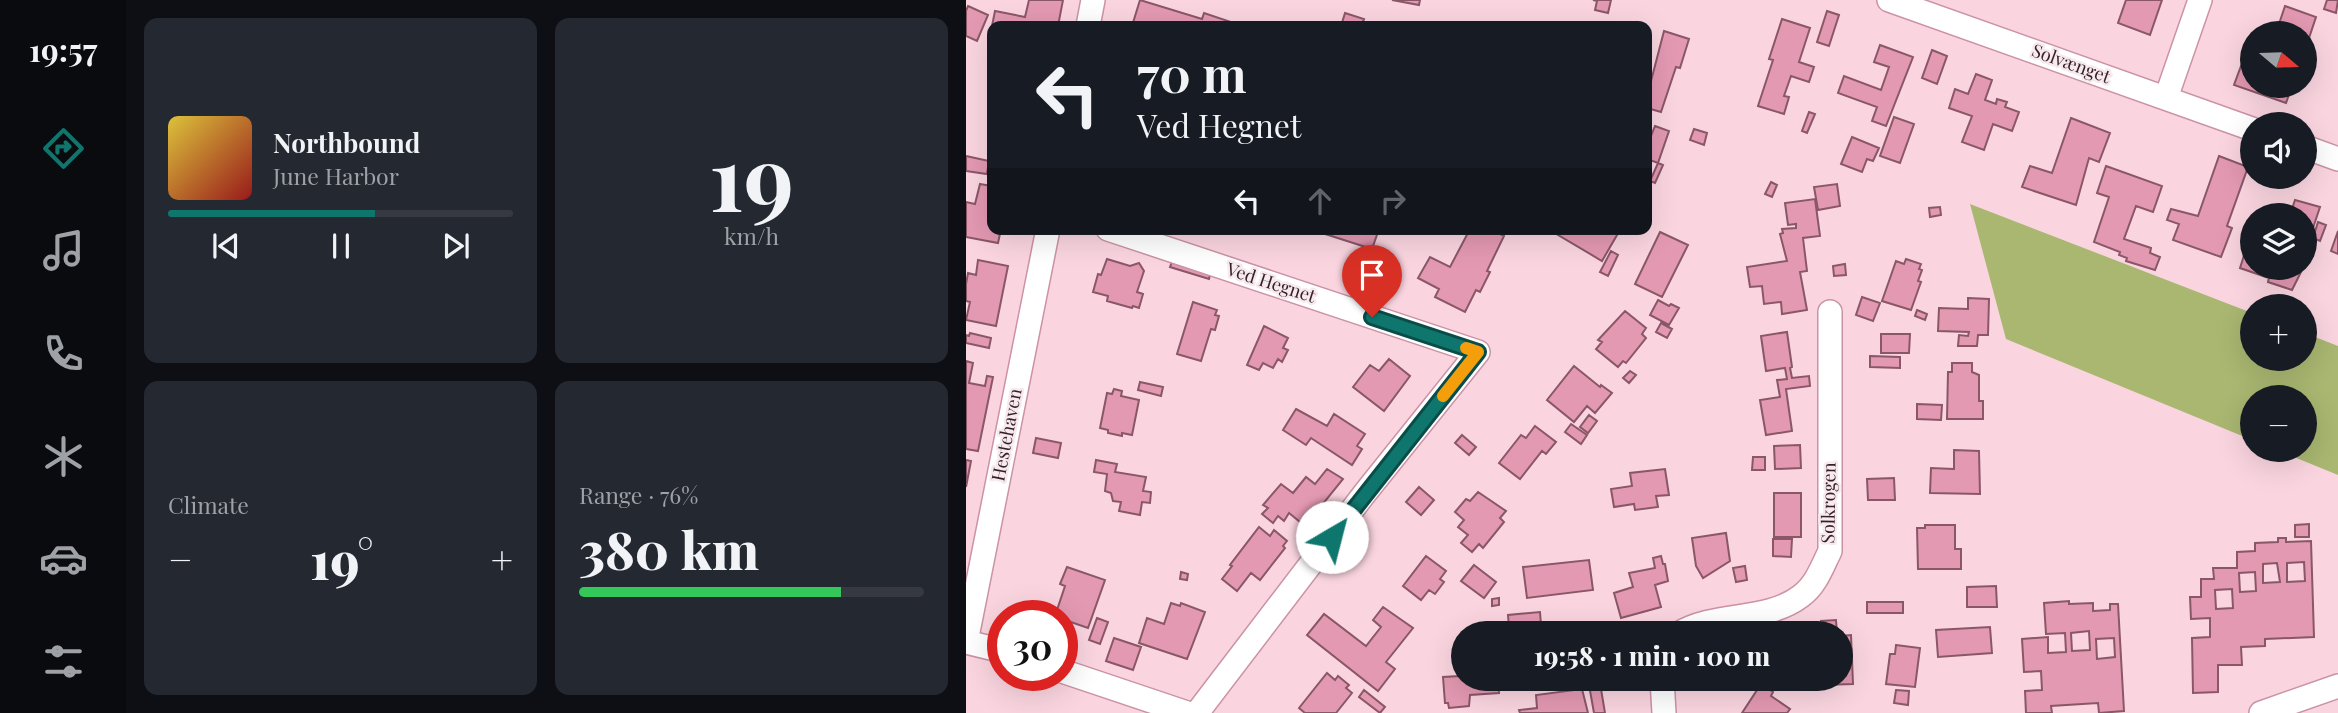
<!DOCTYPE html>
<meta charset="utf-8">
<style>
:root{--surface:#171b24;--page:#242831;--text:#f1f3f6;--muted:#9ea1a6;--line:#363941;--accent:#0f766e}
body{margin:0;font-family:"Playfair Display",serif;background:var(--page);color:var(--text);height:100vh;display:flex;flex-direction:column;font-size:26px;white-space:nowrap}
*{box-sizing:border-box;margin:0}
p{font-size:23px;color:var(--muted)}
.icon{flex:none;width:38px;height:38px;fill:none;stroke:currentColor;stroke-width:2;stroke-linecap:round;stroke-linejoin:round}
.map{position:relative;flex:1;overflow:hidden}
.sheet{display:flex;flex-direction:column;gap:18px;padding:18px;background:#0d0f14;width:840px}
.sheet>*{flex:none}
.hud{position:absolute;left:21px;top:21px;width:665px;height:214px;border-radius:14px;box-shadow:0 7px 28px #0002;background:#171b24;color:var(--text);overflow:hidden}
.needle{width:46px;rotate:109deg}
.tools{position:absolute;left:1274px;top:21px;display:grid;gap:14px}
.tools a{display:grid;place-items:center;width:77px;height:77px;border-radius:50%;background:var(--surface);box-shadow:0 7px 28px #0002;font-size:35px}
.speed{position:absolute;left:21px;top:600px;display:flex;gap:14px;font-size:35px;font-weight:700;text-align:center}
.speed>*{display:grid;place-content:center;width:91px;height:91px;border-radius:50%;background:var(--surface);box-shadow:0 7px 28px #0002;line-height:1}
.speed .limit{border:10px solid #d22;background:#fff;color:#111}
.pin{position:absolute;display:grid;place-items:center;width:60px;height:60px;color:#fff;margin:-72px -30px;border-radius:50% 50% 50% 0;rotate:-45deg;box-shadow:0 0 7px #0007}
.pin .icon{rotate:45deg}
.me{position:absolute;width:77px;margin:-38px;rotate:37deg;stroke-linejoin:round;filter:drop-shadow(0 0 5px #0008)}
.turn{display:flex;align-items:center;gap:24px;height:147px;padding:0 35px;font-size:32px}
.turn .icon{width:91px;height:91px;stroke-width:2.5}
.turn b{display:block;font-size:49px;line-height:60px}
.lanes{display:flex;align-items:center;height:66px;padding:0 35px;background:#0003;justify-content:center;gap:35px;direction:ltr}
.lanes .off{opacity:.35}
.big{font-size:52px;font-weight:800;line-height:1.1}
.sheet .widget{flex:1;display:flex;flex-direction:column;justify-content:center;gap:10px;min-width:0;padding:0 24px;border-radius:14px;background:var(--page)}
.sheet .dial{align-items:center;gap:0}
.dial b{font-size:91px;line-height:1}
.song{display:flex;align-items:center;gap:21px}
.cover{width:84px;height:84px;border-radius:10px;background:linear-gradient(135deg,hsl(50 70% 55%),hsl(0 70% 35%))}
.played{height:7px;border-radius:4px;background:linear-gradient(90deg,var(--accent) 60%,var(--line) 60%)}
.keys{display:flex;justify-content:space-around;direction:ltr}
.heat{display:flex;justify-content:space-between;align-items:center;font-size:38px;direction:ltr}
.charge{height:10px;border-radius:5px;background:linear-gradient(90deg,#34c759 76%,var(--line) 0)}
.sheet .tiles{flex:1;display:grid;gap:18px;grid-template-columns:repeat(2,1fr)}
.trip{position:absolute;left:485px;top:621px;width:402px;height:70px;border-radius:35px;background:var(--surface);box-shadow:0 7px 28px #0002;font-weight:800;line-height:70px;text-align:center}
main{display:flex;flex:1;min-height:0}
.tab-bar{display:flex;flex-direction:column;width:126px;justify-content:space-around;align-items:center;background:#090b0e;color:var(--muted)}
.tab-bar .icon{width:49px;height:49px}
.tab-bar .current{color:var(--accent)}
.tab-bar b{font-size:32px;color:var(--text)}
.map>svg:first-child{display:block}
.forest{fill:#a9b771}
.building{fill:#e399b2;stroke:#8a5768;stroke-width:2;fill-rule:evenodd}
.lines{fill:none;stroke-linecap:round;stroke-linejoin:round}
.minor-casing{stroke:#cb93a5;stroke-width:26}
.minor{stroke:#fff;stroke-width:23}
.route-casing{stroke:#0a4d48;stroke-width:18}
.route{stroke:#0f766e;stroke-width:12}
.slow{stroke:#f59e0b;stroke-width:12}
.labels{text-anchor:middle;stroke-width:5;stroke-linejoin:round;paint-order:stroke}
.street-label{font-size:18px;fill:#351f27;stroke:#f7eaee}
</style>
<main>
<nav class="tab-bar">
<b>19:57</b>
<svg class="icon current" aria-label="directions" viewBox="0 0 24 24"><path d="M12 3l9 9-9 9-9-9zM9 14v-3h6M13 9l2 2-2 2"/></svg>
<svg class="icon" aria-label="music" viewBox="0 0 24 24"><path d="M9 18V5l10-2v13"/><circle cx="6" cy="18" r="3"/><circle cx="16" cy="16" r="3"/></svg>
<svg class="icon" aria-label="phone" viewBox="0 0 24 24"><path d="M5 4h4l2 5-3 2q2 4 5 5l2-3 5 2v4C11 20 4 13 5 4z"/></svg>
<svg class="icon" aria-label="climate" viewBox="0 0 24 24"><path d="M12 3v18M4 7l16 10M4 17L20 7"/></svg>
<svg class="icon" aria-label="car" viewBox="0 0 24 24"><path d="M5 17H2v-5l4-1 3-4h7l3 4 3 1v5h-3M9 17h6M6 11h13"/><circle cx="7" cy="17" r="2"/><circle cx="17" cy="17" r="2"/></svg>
<svg class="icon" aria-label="filters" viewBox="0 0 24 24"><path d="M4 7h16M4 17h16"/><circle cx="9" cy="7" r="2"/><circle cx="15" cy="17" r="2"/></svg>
</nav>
<section class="sheet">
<div class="tiles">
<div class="widget">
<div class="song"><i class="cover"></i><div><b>Northbound</b><p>June Harbor</p></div></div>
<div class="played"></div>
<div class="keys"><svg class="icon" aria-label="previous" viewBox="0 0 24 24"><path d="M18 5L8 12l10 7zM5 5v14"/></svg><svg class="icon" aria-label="pause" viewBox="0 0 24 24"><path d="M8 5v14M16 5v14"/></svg><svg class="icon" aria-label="next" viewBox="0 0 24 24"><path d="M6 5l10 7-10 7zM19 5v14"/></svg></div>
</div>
<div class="widget dial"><b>19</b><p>km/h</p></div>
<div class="widget"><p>Climate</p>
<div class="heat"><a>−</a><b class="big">19°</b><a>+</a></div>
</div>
<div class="widget"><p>Range · 76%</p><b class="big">380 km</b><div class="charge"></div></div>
</div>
</section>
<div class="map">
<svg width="1372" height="713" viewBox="0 0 1372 713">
<rect width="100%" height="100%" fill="#fad5e0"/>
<path class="forest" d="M1004,204L1286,313V359H1339V333L1372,346V475L1311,450H1339V397H1286V440L1040,339Z"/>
<path class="building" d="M63,0H97L92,26H26L29,11L59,17Z
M174,0L236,19L238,13L265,22L263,26H166Z
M426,0H454L453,5Z
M627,0H645L642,13L629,10L631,1Z
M1160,0H1196L1184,35L1152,23Z
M1361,0H1372L1370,13L1358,9Z
M2,6L22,15L11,41L0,36V11Z
M1319,6L1350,17L1339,50V33H1310Z
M861,11L873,15L863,46L851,42Z
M379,13L398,19L395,26H375Z
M816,19L844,28L833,62L848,67L843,82L825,76L818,96L823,97L818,114L792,106L807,60L803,59Z
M698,31L723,39L714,68L710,67L695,112L681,108V79L685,81Z
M914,45L947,57L920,126L906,121L911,107L872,93L878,76L915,90L923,67L908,62Z
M966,50L981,56L971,84L956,78Z
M1275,66L1286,70V86H1326L1320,103L1268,85Z
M1010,74L1026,80L1019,100L1030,104L1031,99L1041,102L1039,107L1053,112L1046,131L1027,124L1018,150L996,142L1006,116L983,108L989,89L1002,94Z
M843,112L849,114L841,133L836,131Z
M928,117L948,124L934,163L914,156Z
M1105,118L1144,133L1133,162L1123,158L1110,205L1056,187L1064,166L1086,173Z
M689,126L703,131L692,163L681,159L685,148L681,146Z
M728,129L741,133L738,145L724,140Z
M886,137L913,148L907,161L901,159L896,172L875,164Z
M0,156L23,161L21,174L0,171Z
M1253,156L1282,167L1261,226L1266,228L1255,257L1207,240L1213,224L1201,220L1205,209L1232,216Z
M692,163L697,165L689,183L684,181Z
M1140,166L1196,186L1187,212L1170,206L1158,239L1185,248L1184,253L1194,257L1189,270L1160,261L1161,258L1153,255L1154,252L1128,242L1143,197L1131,193Z
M805,182L811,185L806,197L799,194Z
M14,184L26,186V229H35L32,243L0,237V202L9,204Z
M871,184L874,206L852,210L848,187Z
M849,199L854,236L837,238L841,271L834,272L841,310L816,314L815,302L798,304L796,286L784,287L781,267L821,261L814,234L817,233L816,229L830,228V224L822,225L819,203Z
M1329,200L1354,207L1339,252V215H1324Z
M974,207L975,215L964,217L963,208Z
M1352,222L1360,225L1354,241L1347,238Z
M357,229H413L406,249L356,233Z
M504,229H525L538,236L521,271L524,272L514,292L510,290L499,312L469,297L473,289L452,278L464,257L484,267Z
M582,229H641L651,235L636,261Z
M1372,231V254L1365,251Z
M694,232L722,245L696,297L669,284Z
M1281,246L1286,247V268H1334L1333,271L1335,272L1326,290L1302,282L1303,278L1274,268Z
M645,251L652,255L642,276L634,272Z
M141,259L164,266L173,263L178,271L171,292L177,294L173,308L167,306L166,308L141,301L142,296L127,292L132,274L135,275Z
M207,259L245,271L243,279L204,267Z
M940,259L955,264L953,269L956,270L952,281L955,282L945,310L916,301L930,261L938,264Z
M12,260L42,266L30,326L0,320L4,302L0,301V284L2,273L10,275Z
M879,264L880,275L868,276L867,266Z
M393,267L414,273L409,292L387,285Z
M896,297L914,303L907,321L890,315Z
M1002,298L1023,299L1022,335H1012L1011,346H992L993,335L1002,336L1003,332L972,331L973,308L1002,309Z
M692,300L703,306L705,304L713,308L703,325L684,315Z
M227,302L251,310L249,315L253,316L249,330L245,329L235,361L211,354Z
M951,310L961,314L959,320L949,316Z
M659,311L680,328L676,334L680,338L660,363L657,361L652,367L630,349L636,342L632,340Z
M695,323L706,329L701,338L690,332Z
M298,326L322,338L317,348L322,350L316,362L312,359L307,368L297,363L293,370L281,365Z
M821,332L826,367L824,368L826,378L843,376L844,386L820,389L826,431L800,435L794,400L814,397L811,380L821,379L819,368L800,371L795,336Z
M4,333L25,338L23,348L0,343V335L3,336Z
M915,334H944L943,353H915Z
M904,356L934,357V368L904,367Z
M423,359L444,376L418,411L387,387L404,365L413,371Z
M0,361L7,363L3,383L19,386L21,376L27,377L12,451L0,449Z
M986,363H1006V372L1013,375V401H1017V419H981L982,372H986Z
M608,366L634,387L635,385L646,393L629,413L621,406L608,422L581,400Z
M664,371L670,375L663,383L657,378Z
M174,382L197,387L195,396L172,390Z
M148,389L156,391L155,396L173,400L166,435L156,433V436L142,433V430L134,428L141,393L146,394Z
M951,404L976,405L975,420L951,419Z
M330,409L361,426L368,414L399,434L391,446L396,449L386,465L345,438L340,445L317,430Z
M623,415L631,421L622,433L614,427Z
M605,424L621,435L615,444L599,432Z
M569,426L590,442L580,454L576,451L554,479L533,463L555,435L560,438Z
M496,435L510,447L503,455L489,443Z
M70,438L95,443L92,458L67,453Z
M834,445L835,468L809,469L808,446Z
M988,450L1013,451L1014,494L964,493L965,468L988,469Z
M787,457H799V470H786Z
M0,460L5,461L0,487Z
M130,460L151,464L149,472L180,477L177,491L185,492L184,503L176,502L174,515L153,511L155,502L147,501L145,493L139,491L141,474L128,472Z
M361,469L377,479L339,526L323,513L318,521L312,516L307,523L296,514L302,508L297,505L315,484L327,493L340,477L349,484Z
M699,469L703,495L690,496L692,507L669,510L668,504L648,507L645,489L666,486L664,473Z
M928,478L929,500H902L901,479Z
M453,487L468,500L455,515L440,502Z
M512,492L540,511L534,518L538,522L517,548L513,544L506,552L495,543L502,535L492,527L498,520L489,512L500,499L504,501Z
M808,493H835V537H808Z
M1343,524V537H1329V525Z
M959,525H989V549H995V569H952L951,528H959Z
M293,527L304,536L308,530L321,541L317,546L319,548L294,580L285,573L271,591L256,579L266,566L264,565Z
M760,533L764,561L737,578L730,566L726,538Z
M1312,538H1320V542L1345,541L1348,637L1299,639V646L1275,647L1276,665H1252V692L1227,693L1226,638L1244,637V618L1225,619L1224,597H1235V579H1248L1247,568H1271V552L1289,551V543L1312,542ZM1338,562L1339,581L1321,582V563ZM1311,563L1314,582L1297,583V564ZM1289,572L1290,591L1274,592L1273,573ZM1266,589L1267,608L1250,609L1249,590Z
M807,539H826L825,557L807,556Z
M460,556L480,571L474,579L478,582L469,594L463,590L455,600L437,586Z
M695,556L697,564H699L702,581L689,585L695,607L655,618L648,593L667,587L663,573L689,568L687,558Z
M623,560L627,590L561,598L557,567Z
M508,565L530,582L518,598L495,581Z
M779,566L781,580L770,582L767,568Z
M101,567L139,580L122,628L96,619V616H89L99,586L94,584Z
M215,572L222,574L221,580L214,579Z
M1030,586L1031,607H1001V587Z
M533,598V605L526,606V599Z
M1103,601V604L1127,603V611L1144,610V604H1152L1158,711L1133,713L1132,703L1085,706L1086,713H1060L1059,691L1076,690L1075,671L1058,672L1056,639L1082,637V653L1100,652L1099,633L1080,634L1078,603ZM1123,631L1124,650L1106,651L1105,633ZM1148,638L1149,657L1131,659L1130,639Z
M901,602H937V613H901Z
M205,603L214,606L215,603L239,612L221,659L173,643L181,618L198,624Z
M417,607L447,628L420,662L429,669L412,691L341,635L358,614L400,646L415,627L407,620Z
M574,612L575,625L543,628L542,615Z
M131,618L142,622L134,644L123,640Z
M870,620L871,634H855V621Z
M528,625V634H510L509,626Z
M1024,627L1026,653L972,657L970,630Z
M885,635L887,684L855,685V679H875V636Z
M148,638L175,647L167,670L140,661Z
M930,645L954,648L949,687L920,684L924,654H929Z
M493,671H497V679H532L533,693L504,695L503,706L483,708L482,703H479L477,677L494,676Z
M361,673L369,680L372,676L383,685L380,688L386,693L370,713H339L333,708Z
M634,683L639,713H628L623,685Z
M795,684L807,692L805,696L824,709L821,713H776Z
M616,689L622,713H554L553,710L571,708L570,695Z
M398,690L419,707L414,713L393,697Z
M930,690L943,691L942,705L928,703Z"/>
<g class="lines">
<g class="minor-casing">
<path id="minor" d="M923,0L1286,129
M122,26L127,0
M1200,98L1234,0
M1339,147L1372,159
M142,229L512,352L399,493L231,713
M712,634C749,611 800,623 835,596C850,585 856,567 864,551V312
M37,651L0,642L82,229
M96,671L221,713
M696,679L698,713
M1295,713L1372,686"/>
</g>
<use href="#minor" class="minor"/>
</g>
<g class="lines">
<g class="route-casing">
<path id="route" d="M366,537L512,352L406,317"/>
</g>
<use href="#route" class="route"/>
<path class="slow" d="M477,396L512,352L500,348"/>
</g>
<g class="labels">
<g class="street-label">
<text transform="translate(1105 64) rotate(20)" y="6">Solvænget</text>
<text transform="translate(305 283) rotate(18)" y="6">Ved Hegnet</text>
<text transform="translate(41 435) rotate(-79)" y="6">Hestehaven</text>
<text transform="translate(863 503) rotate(-89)" y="6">Solkrogen</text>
</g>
</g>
</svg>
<div class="tools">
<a><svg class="needle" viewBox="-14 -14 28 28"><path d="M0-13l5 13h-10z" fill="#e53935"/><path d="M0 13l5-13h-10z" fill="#9ea1a6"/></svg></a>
<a><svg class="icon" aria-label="sound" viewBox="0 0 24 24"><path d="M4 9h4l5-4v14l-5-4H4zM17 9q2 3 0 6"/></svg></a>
<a><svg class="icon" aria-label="layers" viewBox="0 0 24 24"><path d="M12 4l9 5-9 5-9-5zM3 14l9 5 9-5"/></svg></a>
<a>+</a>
<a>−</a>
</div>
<div class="speed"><div class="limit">30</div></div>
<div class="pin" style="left:406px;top:317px;background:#d93025"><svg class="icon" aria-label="arrive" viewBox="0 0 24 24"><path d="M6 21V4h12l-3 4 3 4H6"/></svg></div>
<svg class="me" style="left:366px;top:537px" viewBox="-20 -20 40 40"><circle r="19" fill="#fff"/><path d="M0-13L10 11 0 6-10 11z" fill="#0f766e"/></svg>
<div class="trip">19:58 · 1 min · 100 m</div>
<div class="hud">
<div class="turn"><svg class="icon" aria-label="left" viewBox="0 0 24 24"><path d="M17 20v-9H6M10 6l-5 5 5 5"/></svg><div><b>70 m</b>Ved Hegnet</div></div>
<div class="lanes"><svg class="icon" aria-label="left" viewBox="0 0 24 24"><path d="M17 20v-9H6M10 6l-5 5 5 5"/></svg><svg class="icon off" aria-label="ahead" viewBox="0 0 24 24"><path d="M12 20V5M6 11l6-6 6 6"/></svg><svg class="icon off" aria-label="right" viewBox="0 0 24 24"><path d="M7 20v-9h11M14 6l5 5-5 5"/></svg></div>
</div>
</div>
</main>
